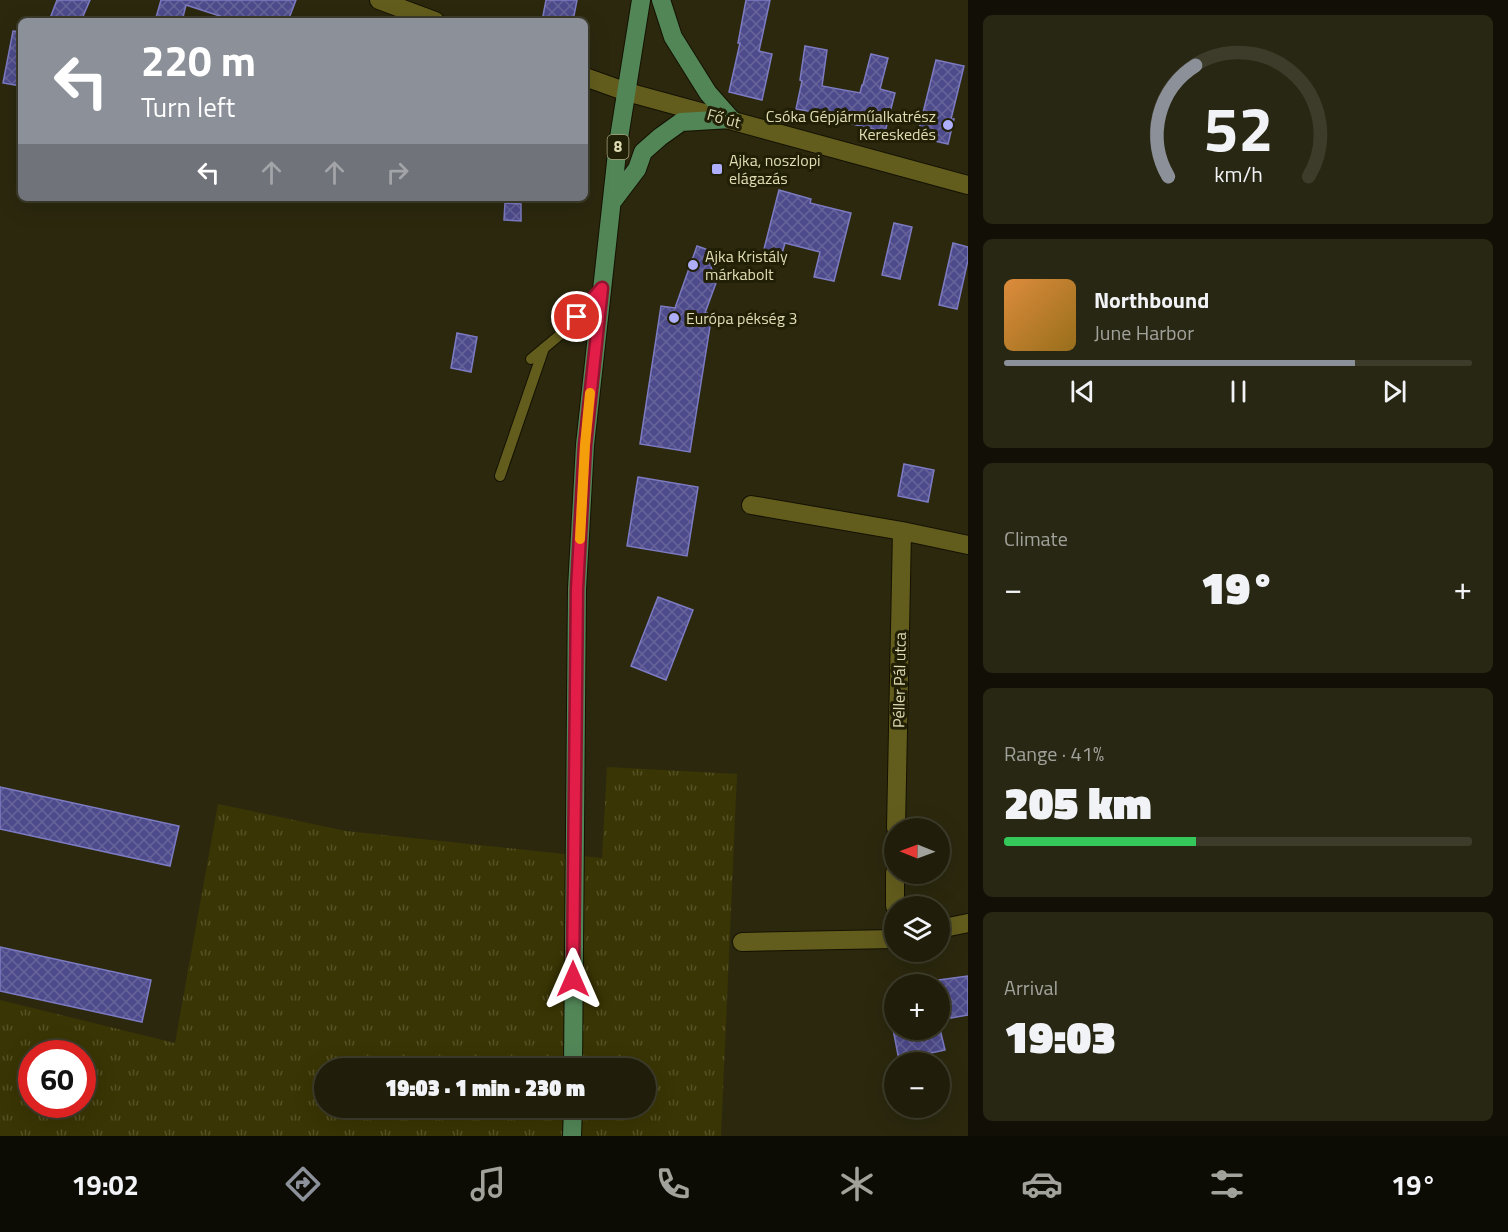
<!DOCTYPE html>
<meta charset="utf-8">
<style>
:root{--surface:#201e0a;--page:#282713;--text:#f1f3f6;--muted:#a2a29c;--line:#3d3c2b;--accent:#8c9099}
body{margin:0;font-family:"Titillium Web",sans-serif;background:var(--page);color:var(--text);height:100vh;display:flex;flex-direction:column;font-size:22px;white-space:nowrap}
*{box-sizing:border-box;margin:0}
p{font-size:20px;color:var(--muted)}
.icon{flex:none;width:33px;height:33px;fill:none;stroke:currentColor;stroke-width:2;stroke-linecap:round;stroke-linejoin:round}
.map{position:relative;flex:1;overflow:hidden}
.sheet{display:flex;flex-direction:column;gap:15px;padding:15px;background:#121006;width:540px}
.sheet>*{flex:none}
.hud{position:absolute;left:18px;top:18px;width:570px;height:183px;border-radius:9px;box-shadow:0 6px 24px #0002,0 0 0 2px var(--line);background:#8c9099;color:#fff;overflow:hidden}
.needle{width:39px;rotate:271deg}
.fabs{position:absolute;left:884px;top:818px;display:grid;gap:12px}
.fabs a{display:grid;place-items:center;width:66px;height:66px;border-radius:50%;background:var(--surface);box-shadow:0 6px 24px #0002,0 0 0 2px var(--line);font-size:30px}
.speed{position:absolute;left:18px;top:1040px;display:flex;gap:12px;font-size:30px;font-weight:700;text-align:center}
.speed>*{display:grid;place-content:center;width:78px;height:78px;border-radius:50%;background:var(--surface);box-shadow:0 6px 24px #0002,0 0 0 2px var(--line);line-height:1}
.speed .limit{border:9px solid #d22;background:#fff;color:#111}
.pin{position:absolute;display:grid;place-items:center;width:51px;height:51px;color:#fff;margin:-26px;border:3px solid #fff;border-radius:50%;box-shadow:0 2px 6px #0007}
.me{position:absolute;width:66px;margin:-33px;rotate:0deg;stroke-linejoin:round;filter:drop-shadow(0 0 4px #0008)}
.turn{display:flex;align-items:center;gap:21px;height:126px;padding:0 24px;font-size:27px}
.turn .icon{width:78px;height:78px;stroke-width:2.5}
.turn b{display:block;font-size:42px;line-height:51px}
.lanes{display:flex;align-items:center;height:57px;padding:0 24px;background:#0003;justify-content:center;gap:30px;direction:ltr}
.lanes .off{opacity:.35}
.big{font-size:45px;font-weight:800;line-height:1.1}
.sheet .tile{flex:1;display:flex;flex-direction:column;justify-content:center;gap:9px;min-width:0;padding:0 21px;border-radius:9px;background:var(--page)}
.sheet .dial{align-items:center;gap:0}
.dial svg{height:156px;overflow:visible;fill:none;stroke:var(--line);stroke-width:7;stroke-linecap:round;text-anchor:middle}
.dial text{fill:var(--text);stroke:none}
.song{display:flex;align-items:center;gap:18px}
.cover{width:72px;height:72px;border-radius:9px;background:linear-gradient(135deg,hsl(30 70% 55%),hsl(40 70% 35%))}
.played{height:6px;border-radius:3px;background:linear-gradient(90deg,var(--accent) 75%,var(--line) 75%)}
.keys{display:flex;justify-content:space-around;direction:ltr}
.heat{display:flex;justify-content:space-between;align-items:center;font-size:33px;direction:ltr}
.charge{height:9px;border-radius:4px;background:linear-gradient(90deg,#34c759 41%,var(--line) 0)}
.trip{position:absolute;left:314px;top:1058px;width:342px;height:60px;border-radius:30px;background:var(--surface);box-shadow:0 6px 24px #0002,0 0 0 2px var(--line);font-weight:800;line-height:60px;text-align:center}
.tab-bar{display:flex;height:96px;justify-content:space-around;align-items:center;background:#0d0c04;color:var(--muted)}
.tab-bar .icon{width:42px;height:42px}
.tab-bar .active{color:var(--accent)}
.tab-bar b{font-size:27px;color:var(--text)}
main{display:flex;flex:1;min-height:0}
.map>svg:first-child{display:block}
.grass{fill:url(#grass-tufts);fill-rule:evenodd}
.building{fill:url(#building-cross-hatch);stroke:#7d7bc1;stroke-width:1.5}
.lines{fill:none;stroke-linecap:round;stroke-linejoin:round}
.lane-casing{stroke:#141100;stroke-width:12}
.street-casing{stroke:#141100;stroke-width:20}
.secondary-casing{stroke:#141100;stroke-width:20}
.primary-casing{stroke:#141100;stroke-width:20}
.lane{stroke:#635d1d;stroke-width:10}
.street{stroke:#635d1d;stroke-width:18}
.secondary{stroke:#635d1d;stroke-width:18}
.primary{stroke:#528657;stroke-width:18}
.route-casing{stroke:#92132f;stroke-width:15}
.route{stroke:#e11d48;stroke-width:10}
.slow{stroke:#f59e0b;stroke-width:10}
.poi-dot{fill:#aeaefa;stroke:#211f05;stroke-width:2}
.labels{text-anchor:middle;stroke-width:6;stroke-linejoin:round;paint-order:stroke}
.shield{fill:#211f05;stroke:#a7a480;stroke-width:1.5}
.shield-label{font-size:15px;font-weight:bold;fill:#e0ddb5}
.poi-label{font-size:16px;fill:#e0ddb5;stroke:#211f05;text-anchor:start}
.street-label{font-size:16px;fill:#e0ddb5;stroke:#211f05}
</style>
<main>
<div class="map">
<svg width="968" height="1136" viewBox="0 0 968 1136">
<defs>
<pattern id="grass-tufts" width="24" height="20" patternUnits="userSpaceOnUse" patternTransform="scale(1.5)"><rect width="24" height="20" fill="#3a3504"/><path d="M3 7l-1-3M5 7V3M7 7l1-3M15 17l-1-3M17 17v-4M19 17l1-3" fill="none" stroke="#565226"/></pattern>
<pattern id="building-cross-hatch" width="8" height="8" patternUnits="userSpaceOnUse" patternTransform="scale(1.5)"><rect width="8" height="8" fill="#4e4b8c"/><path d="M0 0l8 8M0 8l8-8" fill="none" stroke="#67649a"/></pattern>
</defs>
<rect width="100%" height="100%" fill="#2b280e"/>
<path class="grass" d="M607,767L737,774L721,1136H0V1000L175,1043L218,804L346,831L602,858ZM32,1053H82V1104H32ZM324,1068H645V1107H324Z"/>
<path class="building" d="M57,0H90L81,21H49Z
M161,0H296L288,21H235L186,5L182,21H155Z
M546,0H577L573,21H542Z
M746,0H770L759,51L772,54L762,100L729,92L740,43H738Z
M13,31L21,32V86L3,83Z
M805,46L827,50L822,86L860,93L862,85H863L871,54L888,58L880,89L895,93L885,132L852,124L853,119L796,109L802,81L800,80Z
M936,60L964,66L951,119H954L948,144L917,137Z
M779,190L811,199L810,203L851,213L834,281L814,277L820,252L785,243L781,257L763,253Z
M505,203L521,204V221L504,220Z
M894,223L912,227L900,279L882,275Z
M953,243L968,247V260L957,309L939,305Z
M697,246L717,253L711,269L720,272L705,313L712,314L690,452L640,444L661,306L675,308Z
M457,333L477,337L471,372L451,368Z
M904,464L934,470L928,502L898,496Z
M638,477L698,487L687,556L627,546Z
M658,597L693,610L666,680L631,666Z
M0,787L179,826L170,866L0,829Z
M0,947L151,980L142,1022L0,991Z
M968,976V1015L939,1020V980Z
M893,1029H940L945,1050L899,1060Z"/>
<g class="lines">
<g class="lane-casing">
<path id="lane" d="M531,359L567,329L599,291
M500,476L544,348"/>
</g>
<g class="street-casing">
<path id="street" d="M751,505L902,531L968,545
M896,828L902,531
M895,906V873
M939,929L968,923
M742,942L894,939"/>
</g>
<g class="secondary-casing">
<path id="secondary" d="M379,0L435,21
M585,77L627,92L968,185"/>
</g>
<g class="primary-casing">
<path id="primary" d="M661,0L673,37L708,93L731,119
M612,202L637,169L643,152L660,137L681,122L731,119
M573,1068L577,589L585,445L618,144L641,0
M572,1136L573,1107"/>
</g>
<use href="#lane" class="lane"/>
<use href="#street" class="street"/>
<use href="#secondary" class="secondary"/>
<use href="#primary" class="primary"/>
</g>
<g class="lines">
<g class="route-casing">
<path id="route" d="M573,979L577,589L585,445L602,288L577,317"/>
</g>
<use href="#route" class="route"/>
<path class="slow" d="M580,539L585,445L590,393"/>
</g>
<g class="poi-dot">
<circle cx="948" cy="125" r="6"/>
<rect x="711" y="163" width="12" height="12" rx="3"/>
<circle cx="693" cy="265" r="6"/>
<circle cx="674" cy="318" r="6"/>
</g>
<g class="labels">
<rect class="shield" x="607.5" y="135" width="21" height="24" rx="4.5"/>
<g class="shield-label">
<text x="618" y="152">8</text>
</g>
<g class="poi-label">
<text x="936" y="122" text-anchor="end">Csóka Gépjárműalkatrész<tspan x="936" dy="18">Kereskedés</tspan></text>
<text x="729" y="166">Ajka, noszlopi<tspan x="729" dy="18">elágazás</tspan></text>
<text x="705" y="262">Ajka Kristály<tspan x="705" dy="18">márkabolt</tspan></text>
<text x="686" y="324">Európa pékség 3</text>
</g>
<g class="street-label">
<text transform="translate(724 118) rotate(15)" y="6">Fő út</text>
<text transform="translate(899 680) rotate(-89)" y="6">Péller Pál utca</text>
</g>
</g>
</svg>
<div class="fabs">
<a><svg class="needle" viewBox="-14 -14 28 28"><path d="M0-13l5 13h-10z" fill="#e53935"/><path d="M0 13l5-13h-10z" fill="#a2a29c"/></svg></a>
<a><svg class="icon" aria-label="layers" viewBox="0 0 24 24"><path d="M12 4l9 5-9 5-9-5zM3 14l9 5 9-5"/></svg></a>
<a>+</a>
<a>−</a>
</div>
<div class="speed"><div class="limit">60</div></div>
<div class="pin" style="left:577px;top:317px;background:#d93025"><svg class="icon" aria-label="arrive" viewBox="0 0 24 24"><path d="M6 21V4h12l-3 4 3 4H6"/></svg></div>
<svg class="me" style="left:573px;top:979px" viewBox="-20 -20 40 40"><path d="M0-17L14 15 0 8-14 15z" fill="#e11d48" stroke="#fff" stroke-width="4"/></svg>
<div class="trip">19:03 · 1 min · 230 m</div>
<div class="hud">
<div class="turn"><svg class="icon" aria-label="left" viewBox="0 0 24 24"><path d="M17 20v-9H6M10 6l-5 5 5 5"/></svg><div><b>220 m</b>Turn left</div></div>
<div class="lanes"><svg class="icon" aria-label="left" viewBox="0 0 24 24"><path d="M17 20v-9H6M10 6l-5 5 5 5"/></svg><svg class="icon off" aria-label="ahead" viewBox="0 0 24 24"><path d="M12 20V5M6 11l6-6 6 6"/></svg><svg class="icon off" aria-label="ahead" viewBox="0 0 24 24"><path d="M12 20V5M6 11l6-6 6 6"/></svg><svg class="icon off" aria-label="right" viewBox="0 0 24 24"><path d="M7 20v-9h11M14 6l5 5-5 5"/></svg></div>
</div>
</div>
<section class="sheet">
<div class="tile dial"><svg viewBox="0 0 100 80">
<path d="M14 69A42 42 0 1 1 86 69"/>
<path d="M14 69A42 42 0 0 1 28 12" stroke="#8c9099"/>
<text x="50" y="56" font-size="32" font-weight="700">52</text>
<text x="50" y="72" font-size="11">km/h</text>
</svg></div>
<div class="tile">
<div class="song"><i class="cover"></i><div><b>Northbound</b><p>June Harbor</p></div></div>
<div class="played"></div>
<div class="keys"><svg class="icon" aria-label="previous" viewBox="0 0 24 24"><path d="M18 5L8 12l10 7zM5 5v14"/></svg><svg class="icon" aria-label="pause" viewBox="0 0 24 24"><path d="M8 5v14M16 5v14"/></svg><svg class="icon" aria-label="next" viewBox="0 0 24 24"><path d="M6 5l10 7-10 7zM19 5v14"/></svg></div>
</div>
<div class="tile"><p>Climate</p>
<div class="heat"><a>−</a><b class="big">19°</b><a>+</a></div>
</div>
<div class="tile"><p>Range · 41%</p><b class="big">205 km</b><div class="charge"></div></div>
<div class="tile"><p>Arrival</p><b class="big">19:03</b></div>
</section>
</main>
<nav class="tab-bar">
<b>19:02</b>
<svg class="icon active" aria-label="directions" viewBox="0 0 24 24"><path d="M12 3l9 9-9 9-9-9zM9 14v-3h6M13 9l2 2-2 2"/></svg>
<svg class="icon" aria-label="music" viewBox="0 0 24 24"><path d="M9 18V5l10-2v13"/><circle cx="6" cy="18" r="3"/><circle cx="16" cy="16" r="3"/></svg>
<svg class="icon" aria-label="phone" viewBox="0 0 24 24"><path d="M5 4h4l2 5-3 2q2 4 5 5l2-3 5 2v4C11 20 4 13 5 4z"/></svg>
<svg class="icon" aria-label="climate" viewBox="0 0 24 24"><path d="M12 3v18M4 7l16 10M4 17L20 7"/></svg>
<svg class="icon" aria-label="car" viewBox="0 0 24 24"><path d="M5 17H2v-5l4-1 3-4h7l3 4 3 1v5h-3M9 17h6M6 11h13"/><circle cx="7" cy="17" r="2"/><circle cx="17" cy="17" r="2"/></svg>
<svg class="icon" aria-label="filters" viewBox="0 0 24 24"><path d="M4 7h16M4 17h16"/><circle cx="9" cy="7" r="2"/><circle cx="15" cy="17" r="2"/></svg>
<b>19°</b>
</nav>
